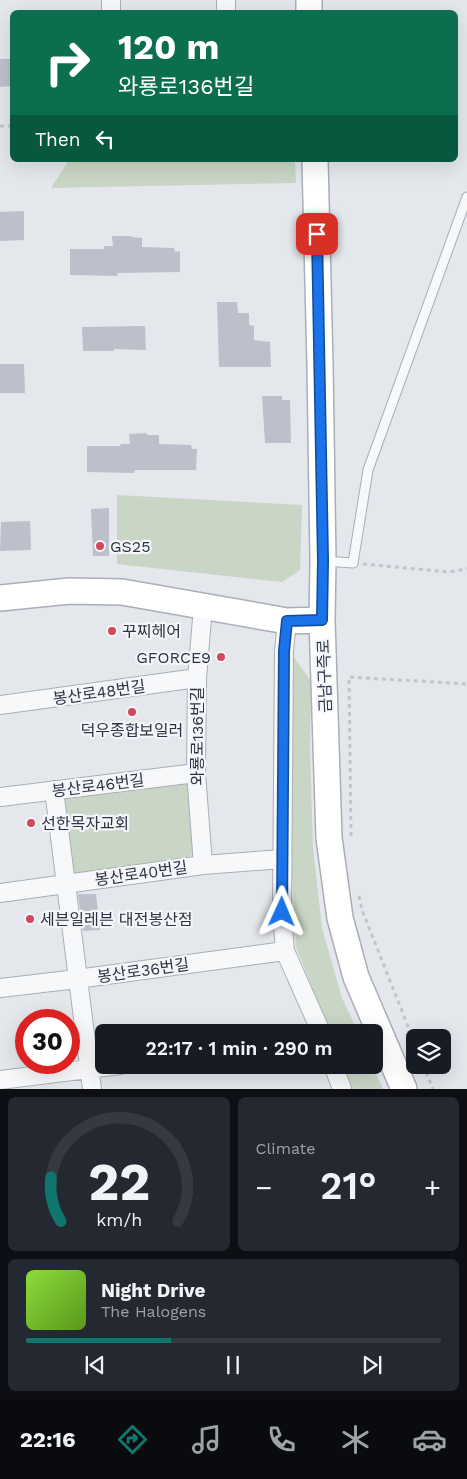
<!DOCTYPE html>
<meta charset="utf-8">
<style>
:root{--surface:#171b24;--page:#242831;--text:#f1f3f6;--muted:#9ea1a6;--line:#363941;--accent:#0f766e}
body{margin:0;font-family:"Work Sans","Noto Sans KR",sans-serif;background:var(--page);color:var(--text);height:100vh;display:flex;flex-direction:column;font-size:19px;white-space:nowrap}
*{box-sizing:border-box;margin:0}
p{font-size:16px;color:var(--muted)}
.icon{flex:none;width:28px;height:28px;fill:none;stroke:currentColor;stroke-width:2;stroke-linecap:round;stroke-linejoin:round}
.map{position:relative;height:1089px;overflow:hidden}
.details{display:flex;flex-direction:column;gap:8px;padding:8px;background:#0d0f14;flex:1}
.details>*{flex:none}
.guide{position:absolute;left:10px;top:10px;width:448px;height:152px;border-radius:8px;box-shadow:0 5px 20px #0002;background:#0b6e4f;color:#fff;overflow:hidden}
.tools{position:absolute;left:406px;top:1029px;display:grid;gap:10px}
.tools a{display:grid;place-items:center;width:45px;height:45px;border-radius:8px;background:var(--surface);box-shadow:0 5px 20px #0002;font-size:25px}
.speed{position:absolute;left:15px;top:1009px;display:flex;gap:10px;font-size:25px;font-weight:700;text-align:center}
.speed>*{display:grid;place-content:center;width:65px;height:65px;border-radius:50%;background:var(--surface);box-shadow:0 5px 20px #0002;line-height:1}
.speed .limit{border:8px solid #d22;background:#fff;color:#111}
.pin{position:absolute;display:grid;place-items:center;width:42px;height:42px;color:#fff;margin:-21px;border-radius:10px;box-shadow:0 2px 8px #0006}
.me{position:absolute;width:55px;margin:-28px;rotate:1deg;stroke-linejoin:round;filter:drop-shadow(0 0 4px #0008)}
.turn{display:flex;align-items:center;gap:18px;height:105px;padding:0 25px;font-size:22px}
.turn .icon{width:65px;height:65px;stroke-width:2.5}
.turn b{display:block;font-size:35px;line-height:42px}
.then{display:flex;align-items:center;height:48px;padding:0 25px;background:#0003;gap:10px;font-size:19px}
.big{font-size:38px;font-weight:600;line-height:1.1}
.details .widget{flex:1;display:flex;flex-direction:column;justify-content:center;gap:8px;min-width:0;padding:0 18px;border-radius:8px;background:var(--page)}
.details .dial{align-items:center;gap:0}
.dial svg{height:130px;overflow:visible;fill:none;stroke:var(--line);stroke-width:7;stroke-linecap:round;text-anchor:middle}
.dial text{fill:var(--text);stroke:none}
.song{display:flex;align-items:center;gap:15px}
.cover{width:60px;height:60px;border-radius:8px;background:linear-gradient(135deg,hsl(90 70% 55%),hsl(90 70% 35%))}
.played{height:5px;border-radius:2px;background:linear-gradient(90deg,var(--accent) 35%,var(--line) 35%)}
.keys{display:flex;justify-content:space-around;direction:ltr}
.heat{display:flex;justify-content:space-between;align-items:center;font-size:28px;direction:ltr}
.details .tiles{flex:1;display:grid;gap:8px;grid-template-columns:1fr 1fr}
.widget:last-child{grid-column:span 2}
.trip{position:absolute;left:95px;top:1024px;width:288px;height:50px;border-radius:8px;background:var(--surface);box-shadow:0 5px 20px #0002;font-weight:600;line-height:50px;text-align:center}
.menu{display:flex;height:80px;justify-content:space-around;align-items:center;background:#090b0e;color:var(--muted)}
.menu .icon{width:35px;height:35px}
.menu .current{color:var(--accent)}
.menu b{font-size:22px;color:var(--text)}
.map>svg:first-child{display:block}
.green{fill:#c9d6c5}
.building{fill:#bbc0ca}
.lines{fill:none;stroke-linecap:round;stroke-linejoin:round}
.service-casing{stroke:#a9aeb7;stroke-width:11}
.minor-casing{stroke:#a9aeb7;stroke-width:20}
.secondary-casing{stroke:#a9aeb7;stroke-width:28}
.path{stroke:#c2c5cb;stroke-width:3;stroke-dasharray:4 4;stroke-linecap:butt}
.service{stroke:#f7f8fa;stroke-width:9}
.minor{stroke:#f7f8fa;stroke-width:18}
.secondary{stroke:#fff;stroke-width:25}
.route-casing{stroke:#114b97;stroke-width:12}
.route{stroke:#1a73e8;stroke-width:9}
.poi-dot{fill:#d1495b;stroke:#f4f6f9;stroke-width:2}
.labels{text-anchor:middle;stroke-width:4.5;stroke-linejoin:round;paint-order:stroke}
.poi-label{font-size:16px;fill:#2b3445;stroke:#f4f6f9;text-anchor:start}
.street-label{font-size:16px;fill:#2b3445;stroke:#f4f6f9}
</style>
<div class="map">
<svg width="467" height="1089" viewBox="0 0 467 1089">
<rect width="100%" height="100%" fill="#e4e7ec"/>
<path class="green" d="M69,160H291L295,163L296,183L51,188Z
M117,495L302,505L300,570L282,582L117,564Z
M293,656L311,681L310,747L313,848L322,928L342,998L358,1032H330L296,947L290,838Z
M185,780L191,785L196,852L188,857L74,874L72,869L61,805L67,797Z
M342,1065H372L383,1089H351Z"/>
<path class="building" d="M0,59H12V86L0,87Z
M24,211V240L0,241V212Z
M112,236H131V237L142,238V247L174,248L175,252L180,251V272L118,273L117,276L70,275V249H104V246H113Z
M217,302H237L238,313H249V325L254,326V340L270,342L271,367H219Z
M145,326L146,350L114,349V351H83L82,327Z
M0,364H24L25,393H0Z
M262,396H282V400H290L291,443H265Z
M147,433V435H159V444L191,445L192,449H197L196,470H135L134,473L87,472V446H121L120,444H130L129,434Z
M109,508V556H93L91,509Z
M30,521L31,550L0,551L1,522Z
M78,894H96L100,930L83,931Z"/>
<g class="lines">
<g class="service-casing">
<path id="service" d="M323,561L353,563L368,470L467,197"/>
</g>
<g class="minor-casing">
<path id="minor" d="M111,0V12
M226,0V12
M287,621L284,651L282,912L285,951L321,1032
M0,705L197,678
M54,790L92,1089
M0,797L196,773
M203,865L196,773L197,678L203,607
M0,893L203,865L282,859
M0,988L77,979L285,951
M333,1065L342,1089
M0,1080L120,1065"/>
</g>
<g class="secondary-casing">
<path id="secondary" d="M309,0V12
M315,160L320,365L323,561L322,620L329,838L340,918L356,977L404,1089
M0,598L69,591L122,592L287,621L322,620"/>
</g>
<path class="path" d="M0,126H12
M363,564L449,572L467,569
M351,836L349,677L467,684
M359,896L362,910L415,1044
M423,1065L433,1089"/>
<use href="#service" class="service"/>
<use href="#minor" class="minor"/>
<use href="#secondary" class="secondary"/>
</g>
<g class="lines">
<g class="route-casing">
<path id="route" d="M282,912L284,651L287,621L322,620L323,561L317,234"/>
</g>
<use href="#route" class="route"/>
</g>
<g class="poi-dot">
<circle cx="100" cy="546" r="5"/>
<circle cx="112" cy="631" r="5"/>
<circle cx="221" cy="657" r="5"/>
<circle cx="132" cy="712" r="5"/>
<circle cx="31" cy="823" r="5"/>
<circle cx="30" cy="919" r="5"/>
</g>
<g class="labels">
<g class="poi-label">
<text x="110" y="552">GS25</text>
<text x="122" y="637">꾸찌헤어</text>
<text x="211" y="663" text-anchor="end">GFORCE9</text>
<text x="132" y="736" text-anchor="middle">덕우종합보일러</text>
<text x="41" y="829">선한목자교회</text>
<text x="40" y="925">세븐일레븐 대전봉산점</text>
</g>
<g class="street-label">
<text transform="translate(324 676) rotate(-92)" y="6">금남구즉로</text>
<text transform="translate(99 692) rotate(-8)" y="6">봉산로48번길</text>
<text transform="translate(197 736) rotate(-90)" y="6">와룡로136번길</text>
<text transform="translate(98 785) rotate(-7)" y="6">봉산로46번길</text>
<text transform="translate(141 873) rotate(-8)" y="6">봉산로40번길</text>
<text transform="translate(143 970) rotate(-8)" y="6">봉산로36번길</text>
</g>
</g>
</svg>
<div class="tools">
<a><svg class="icon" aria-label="layers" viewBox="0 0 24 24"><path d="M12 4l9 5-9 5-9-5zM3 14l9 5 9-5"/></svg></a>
</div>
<div class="speed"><div class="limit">30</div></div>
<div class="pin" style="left:317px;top:234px;background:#d93025"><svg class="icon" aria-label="arrive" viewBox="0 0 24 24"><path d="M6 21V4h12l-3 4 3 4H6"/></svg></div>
<svg class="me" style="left:282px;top:912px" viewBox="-20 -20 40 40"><path d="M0-17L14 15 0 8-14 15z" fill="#1a73e8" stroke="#fff" stroke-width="4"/></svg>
<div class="trip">22:17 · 1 min · 290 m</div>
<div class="guide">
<div class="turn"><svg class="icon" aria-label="right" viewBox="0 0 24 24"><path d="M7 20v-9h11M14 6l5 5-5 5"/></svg><div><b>120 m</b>와룡로136번길</div></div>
<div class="then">Then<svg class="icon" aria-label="left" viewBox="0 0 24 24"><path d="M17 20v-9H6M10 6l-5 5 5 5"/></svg></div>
</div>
</div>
<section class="details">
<div class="tiles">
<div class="widget dial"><svg viewBox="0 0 100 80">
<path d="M14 69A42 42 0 1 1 86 69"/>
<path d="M14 69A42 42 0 0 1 8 42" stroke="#0f766e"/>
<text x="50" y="56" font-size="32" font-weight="700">22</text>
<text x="50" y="72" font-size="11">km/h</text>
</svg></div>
<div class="widget"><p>Climate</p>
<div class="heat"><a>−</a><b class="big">21°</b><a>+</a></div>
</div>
<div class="widget">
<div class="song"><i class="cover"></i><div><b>Night Drive</b><p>The Halogens</p></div></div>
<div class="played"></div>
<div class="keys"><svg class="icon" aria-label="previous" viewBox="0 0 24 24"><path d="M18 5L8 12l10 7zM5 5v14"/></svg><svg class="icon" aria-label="pause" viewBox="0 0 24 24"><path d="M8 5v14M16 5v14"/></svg><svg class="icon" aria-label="next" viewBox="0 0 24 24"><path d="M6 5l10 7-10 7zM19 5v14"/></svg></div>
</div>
</div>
</section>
<nav class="menu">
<b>22:16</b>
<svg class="icon current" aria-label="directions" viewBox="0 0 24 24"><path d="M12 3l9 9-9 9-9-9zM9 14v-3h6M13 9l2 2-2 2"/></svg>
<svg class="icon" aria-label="music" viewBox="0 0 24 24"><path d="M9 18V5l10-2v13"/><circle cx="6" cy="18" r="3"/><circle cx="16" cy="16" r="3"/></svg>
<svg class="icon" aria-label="phone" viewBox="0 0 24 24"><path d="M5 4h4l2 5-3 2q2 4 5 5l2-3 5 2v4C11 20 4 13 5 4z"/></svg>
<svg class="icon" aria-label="climate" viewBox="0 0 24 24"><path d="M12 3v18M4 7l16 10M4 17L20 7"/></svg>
<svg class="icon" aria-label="car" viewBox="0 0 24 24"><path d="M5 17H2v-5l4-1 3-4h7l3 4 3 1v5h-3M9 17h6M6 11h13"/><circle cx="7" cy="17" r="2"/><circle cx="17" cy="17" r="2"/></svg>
</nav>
